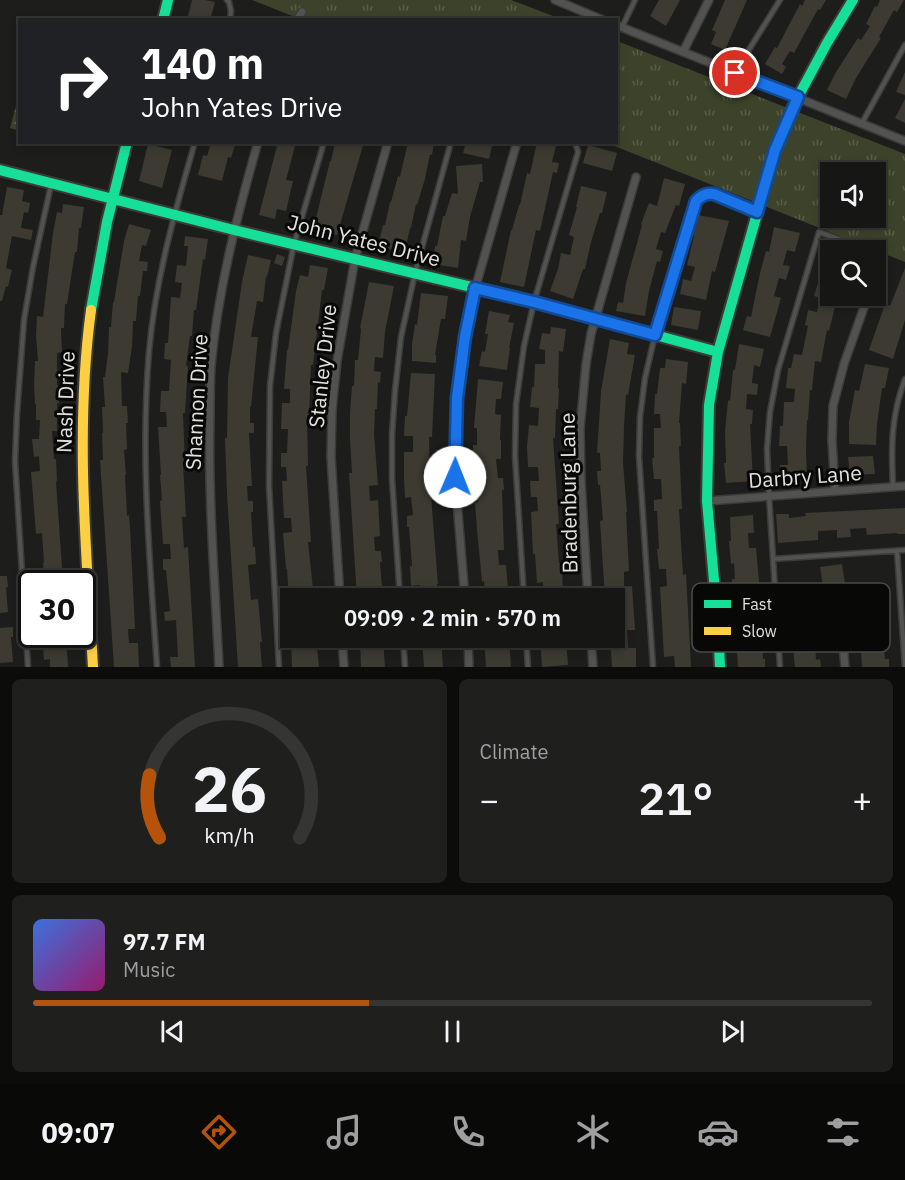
<!DOCTYPE html>
<meta charset="utf-8">
<style>
:root{--surface:#161614;--page:#1f1f1d;--text:#f1f3f6;--muted:#9e9fa0;--line:#353534;--accent:#b45309}
body{margin:0;font-family:"IBM Plex Sans",sans-serif;background:var(--page);color:var(--text);height:100vh;display:flex;flex-direction:column;font-size:22px;white-space:nowrap}
*{box-sizing:border-box;margin:0}
p{font-size:20px;color:var(--muted)}
.icon{flex:none;width:33px;height:33px;fill:none;stroke:currentColor;stroke-width:2;stroke-linecap:round;stroke-linejoin:round}
.map{position:relative;height:667px;overflow:hidden}
.sheet{display:flex;flex-direction:column;gap:12px;padding:12px;background:#0c0c0b;flex:1}
.sheet>*{flex:none}
.top-card{position:absolute;left:18px;top:18px;width:600px;height:126px;border-radius:0px;box-shadow:0 3px 9px #0003,0 0 0 2px var(--line);background:#202124;color:#fff;overflow:hidden}
.buttons{position:absolute;left:820px;top:162px;display:grid;gap:12px}
.buttons a{display:grid;place-items:center;width:66px;height:66px;border-radius:0px;background:var(--surface);box-shadow:0 3px 9px #0003,0 0 0 2px var(--line);font-size:30px}
.speed{position:absolute;left:18px;top:570px;display:flex;gap:12px;font-size:30px;font-weight:700;text-align:center}
.speed>*{display:grid;place-content:center;width:78px;height:78px;border-radius:50%;background:var(--surface);box-shadow:0 3px 9px #0003,0 0 0 2px var(--line);line-height:1}
.speed .limit{border:3px solid #111;border-radius:9px;background:#fff;color:#111}
.pin{position:absolute;display:grid;place-items:center;width:51px;height:51px;color:#fff;margin:-26px;border:3px solid #fff;border-radius:50%;box-shadow:0 2px 6px #0007}
.me{position:absolute;width:66px;margin:-33px;rotate:1deg;stroke-linejoin:round;filter:drop-shadow(0 0 4px #0008)}
.turn{display:flex;align-items:center;gap:21px;height:126px;padding:0 24px;font-size:27px}
.turn .icon{width:78px;height:78px;stroke-width:2.5}
.turn b{display:block;font-size:42px;line-height:51px}
.big{font-size:45px;font-weight:600;line-height:1.1}
.sheet .tile{flex:1;display:flex;flex-direction:column;justify-content:center;gap:9px;min-width:0;padding:0 21px;border-radius:9px;background:var(--page)}
.sheet .dial{align-items:center;gap:0}
.dial svg{height:156px;overflow:visible;fill:none;stroke:var(--line);stroke-width:7;stroke-linecap:round;text-anchor:middle}
.dial text{fill:var(--text);stroke:none}
.song{display:flex;align-items:center;gap:18px}
.cover{width:72px;height:72px;border-radius:9px;background:linear-gradient(135deg,hsl(220 70% 55%),hsl(320 70% 35%))}
.played{height:6px;border-radius:3px;background:linear-gradient(90deg,var(--accent) 40%,var(--line) 40%)}
.keys{display:flex;justify-content:space-around;direction:ltr}
.heat{display:flex;justify-content:space-between;align-items:center;font-size:33px;direction:ltr}
.sheet .tiles{flex:1;display:grid;gap:12px;grid-template-columns:1fr 1fr}
.tile:last-child{grid-column:span 2}
.trip{position:absolute;left:280px;top:588px;width:345px;height:60px;border-radius:0px;background:var(--surface);box-shadow:0 3px 9px #0003,0 0 0 2px var(--line);font-weight:600;line-height:60px;text-align:center}
.tabs{display:flex;height:96px;justify-content:space-around;align-items:center;background:#090908;color:var(--muted)}
.tabs .icon{width:42px;height:42px}
.tabs .selected{color:var(--accent)}
.tabs b{font-size:27px;color:var(--text)}
.map>svg:first-child{display:block}
.grass{fill:url(#grass-tufts);fill-rule:evenodd}
.park{fill:url(#park-dots)}
.building{fill:#3c3a31}
.lines{fill:none;stroke-linecap:round;stroke-linejoin:round}
.lane-casing{stroke:#3b3b39;stroke-width:7}
.street-casing{stroke:#3b3b39;stroke-width:10}
.fast-casing{stroke:#3b3b39;stroke-width:14}
.slow-casing{stroke:#3b3b39;stroke-width:14}
.lane{stroke:#525251;stroke-width:4}
.street{stroke:#525251;stroke-width:7}
.fast{stroke:#16e098;stroke-width:10}
.slow{stroke:#ffcf43;stroke-width:10}
.route-casing{stroke:#114b97;stroke-width:15}
.route{stroke:#1a73e8;stroke-width:10}
.labels{text-anchor:middle;stroke-width:6;stroke-linejoin:round;paint-order:stroke}
.street-label{font-size:21px;fill:#e2e1df;stroke:#080807}
.key{fill:#080807;stroke:#494948;stroke-width:1.5}
.key-label{font-size:16px;fill:#e2e1df}
</style>
<div class="map">
<svg width="905" height="667" viewBox="0 0 905 667">
<defs>
<pattern id="grass-tufts" width="24" height="20" patternUnits="userSpaceOnUse" patternTransform="scale(1.5)"><rect width="24" height="20" fill="#3d432a"/><path d="M3 7l-1-3M5 7V3M7 7l1-3M15 17l-1-3M17 17v-4M19 17l1-3" fill="none" stroke="#595e48"/></pattern>
<pattern id="park-dots" width="8" height="8" patternUnits="userSpaceOnUse" patternTransform="scale(1.5)"><rect width="8" height="8" fill="#3d432a"/><path d="M2 2h.1M6 6h.1" fill="none" stroke="#595e48" stroke-width="1.8" stroke-linecap="round"/></pattern>
</defs>
<rect width="100%" height="100%" fill="#1d1d1b"/>
<path class="grass" d="M252,0H511L561,19H300Z
M617,41L905,154V262L607,143L616,142ZM831,172H876V218H831Z"/>
<path class="park" d="M19,95V131L10,128Z"/>
<path class="building" d="M192,0H205L215,2L210,20H201L188,16Z
M659,0H680L666,26L650,16Z
M725,0H747L725,50L711,44L716,32L712,30Z
M805,0H826L820,10L818,9L794,53L790,51L782,64L786,67L782,74L765,64L775,47L777,48L800,4L802,6Z
M880,0H904L897,12L894,10L879,37L881,38L856,78L846,99L827,90L836,72L858,38L861,40L870,26L866,24L875,6L877,7Z
M905,72V95L896,92Z
M905,99V123L895,118Z
M211,142H236L231,158L228,157L222,181L198,175L203,155L207,156Z
M278,142H296L286,180L293,181L286,211L277,209L275,219L259,215Z
M341,142H364L337,235L313,230L330,161H331L335,143L340,144Z
M408,142H434L432,155L430,154L425,179L417,205L416,204L411,228H410L406,246L398,244L396,251L378,246L383,225H385L390,202H391L398,176L400,177Z
M466,142H493L489,159L463,153Z
M537,142H557L552,162L559,163L557,173L553,172L540,231L536,230L524,287L500,282L511,230H512L519,205H520L527,173L530,174Z
M148,144L172,150L162,188L139,181Z
M588,145L617,153L612,171L583,163Z
M482,164L483,182H480L470,217L466,241L461,240L458,268L433,264L435,246H437L443,216H445L452,193L458,194L456,166Z
M664,178L685,184L679,206L676,205L665,233L661,232L656,249L663,251L660,262L657,261L649,291L645,316L616,311L618,302L623,303L626,283L642,225L641,224L649,203L657,206Z
M581,186L607,192L602,213H600L591,242L585,269H583L573,299L550,291L558,269L561,253L570,255L574,237L569,235L577,207H576Z
M7,187L24,190L22,201L30,203L28,213L24,212L21,228L33,230L31,240L12,236L6,268L12,270L8,287L6,286L2,301H0V215H2Z
M63,204L84,207L81,228H79L77,252H75L67,304H65L64,328H61L62,352L57,353V385H58L59,403H57V431H52L54,459H56L57,481L56,482L63,582L35,584V575L44,574L43,563H44L42,533L36,534L31,472L40,471L39,456L34,457L32,439H39L40,420H36V404H35L34,386L35,361H38L36,335L37,316L43,317L53,233L57,212L62,213Z
M698,215L729,221L715,272L712,271L706,300L680,294L683,279L691,281L695,267L687,265L694,236H693Z
M129,224L151,230L146,246L142,245L139,261L148,262L147,271H143L140,296H138L136,321H133L132,347L128,373L121,372L122,406H127L128,423H126L127,449L124,450L126,475H125L127,516L129,515L130,527L135,629H128L129,643H138L139,667H114L100,460H103L102,433H103L102,407H105L103,377H105L108,353L109,327H111L113,302H114L124,241Z
M774,227L800,233L795,252L787,250L783,265L790,266L786,280L779,278L774,296L781,298L770,337L743,330L747,316L751,317L760,273L766,251L769,252Z
M185,236L208,239L205,260L203,259L196,310H194L192,336H190L186,366H188L185,413H183L185,464H183L186,517H182L184,548L188,547L195,667H171L170,657H178L176,620L165,621L164,612L170,611L166,570H163V559H171L170,544H163L160,501L162,500L160,475H161L158,427H167L166,412H160L161,391H169L171,360L164,359L165,343H168L171,297L180,298L182,283L175,282L177,265L186,266L188,246H184Z
M824,251L831,253V271L819,267Z
M277,254L285,257L282,266L274,263Z
M248,255L271,260L267,277L266,276L263,302L257,301L251,337H258L251,407H250V423H254V433H249L252,486H247L248,501H253V512H251L253,547H255L256,564L248,565L251,600L258,599L262,642H260L262,667H238L227,494L225,438H227L228,378L242,282Z
M310,265L328,268L324,290H322L313,365H311L309,415H307L308,466H306L311,542H308L314,598H289L287,569H286L283,533L292,532L291,518H284L282,481H287L286,467H281V453H287L288,429H281L282,403H290V389H284L287,350H288L296,291L300,275L308,277Z
M905,268V320L893,359L869,350L885,304L890,306Z
M369,282L394,286L385,332L383,358L375,357L374,371L381,372L380,383L378,382L377,409H375L374,434L378,485L369,486L370,501L378,500L380,536L374,537L375,551H381L382,562H380L382,587H380V598H357L349,473H352L350,439V413L352,386H354L355,360H358L361,329L360,328Z
M818,283L831,288V296H842L840,304L836,303L829,331L827,330L821,362L815,361L812,390H810L808,420H807L806,452L807,478L781,480L780,465H788L787,446H779L780,426H783L784,402H794L795,389L786,388L788,368H791L794,354L802,355L808,326L805,325L808,310L817,312L820,298L814,296Z
M421,293L448,296L445,319H441L435,355H436V363L412,361V344L415,324L417,325Z
M674,307L701,311L698,330L671,325Z
M489,311L510,315L508,322L514,323L509,348H510L507,370L479,366L482,351L485,352L488,334H485Z
M551,327L566,329L563,352L559,351L558,388L559,389L558,409H556L555,438H553L559,524H556L559,563H562L563,598H544L543,582L537,583L535,554H533L531,512L538,511L537,497H531L530,481H539L538,467H528L527,447L529,425L538,426L539,408L530,407L532,387H534L535,364H545V350L539,349L542,333L550,334Z
M610,339L629,343L627,354L635,355L628,395H626L624,426L623,463L627,512H626L629,571L624,572V587L632,586L635,630H627L628,648H636V667H612L610,638H615V598H605L600,521L603,520L600,485H598L597,471H601L600,453H597L601,391Z
M739,344L764,349L760,367L754,365L752,383L758,384L757,395L747,394L746,409L753,410L752,424H750L753,481L726,483L724,463H726L725,432L728,400L730,401L733,370H735Z
M666,359L688,362L686,384L682,383L679,423H680L681,446H679L682,509H679L683,575L686,574L691,667H675L674,656L664,657L660,587L667,586L666,569H659L657,549H659L657,511H654V500L662,499L661,479H654L652,458H654V428H661L660,414H654L655,394H657L660,368H665Z
M865,364L889,368L885,388H882L877,424L876,445L849,444V422L855,390L859,391Z
M411,373L435,374L432,437H429L430,476H432L433,496H431L438,584H437L438,598H420V585L411,586L410,566H412L409,527H407V516L413,515L411,497L405,498L404,478V452H413V436H404L405,416H407Z
M478,379L503,382L501,399H496L495,414L501,415L500,440H501V459H496L498,478H503L504,490H502L504,550H498L499,565H506L508,588H511V598H485L484,581H482L477,530L475,503L478,502L475,459H473V445H477V428H474Z
M873,456L875,474L850,475L848,457Z
M905,508V534H897V533L867,535L866,528L850,529L851,537L837,538V530L818,531V540L778,543L776,514H789V518L806,516L805,513Z
M753,515L754,533H748L749,548H756L760,592H752L753,610L761,609L762,621H760L763,659H765V667H738L732,579H735L734,563L731,564L729,541H731L730,517Z
M842,564L846,590L824,593L820,567Z
M0,576H7L8,587H6L8,612L0,613Z
M888,624L890,642H883L885,659H889V667H862L861,651H865L864,626Z
M814,626L816,660L820,659L821,667H795L793,648H789L788,628Z
M13,627V637H11L13,662L0,663V628Z
M42,634H66L68,667H50V659L44,660Z
M291,638H316L319,667H292Z
M360,638H383L385,667H361Z
M422,638H441L443,667H424Z
M484,638H509L511,667H486Z
M540,638H566L568,665L542,667Z"/>
<g class="lines">
<g class="lane-casing">
<path id="lane" d="M227,0L229,2L231,11L230,20
M622,27L635,0
M735,72L780,0
M862,123L905,45
M893,486C891,447 891,416 905,379
M897,551L905,667
M773,559L905,550
M400,598L392,478V435L395,391L401,337L415,273L451,142
M524,598L515,456L516,404L524,346L534,302L578,152L575,142
M403,638L405,667
M526,638L528,667
M28,667L15,461L17,413L24,320L33,267L51,185
M157,667C150,562 140,457 149,352C155,281 175,211 195,142
M279,667L269,485L270,386L276,333L294,244L324,142
M653,667L639,456L640,417L645,378L655,335L696,201C699,197 703,194 708,193C718,193 745,207 755,211
M780,667L769,496L767,449L770,412L778,370L819,232L869,250"/>
</g>
<g class="street-casing">
<path id="street" d="M555,0L603,20
M297,20L302,12
M616,25L905,141
M683,52L709,0
M835,491L832,440L833,406L844,364L868,296
M707,501L905,486
M340,598L331,457L332,410L337,361L355,259L388,142
M465,598L455,477L457,398L465,337L475,289L517,142
M588,598L581,481L580,429L586,364L591,334L636,177
M841,619L845,667
M342,638L344,667
M468,638L469,667
M591,638L593,667
M219,667C215,583 208,500 210,416C210,399 210,382 211,366C218,290 237,216 258,142"/>
</g>
<g class="fast-casing">
<path id="fast" d="M163,20L168,0
M0,170L234,230L534,302L718,352
M91,310L107,222L127,142
M720,667L718,626L707,501L709,405L718,352L775,150L798,97L827,43L853,0"/>
</g>
<g class="slow-casing">
<path id="slow" d="M91,310C75,428 86,548 93,667"/>
</g>
<use href="#lane" class="lane"/>
<use href="#street" class="street"/>
<use href="#fast" class="fast"/>
<use href="#slow" class="slow"/>
</g>
<g class="lines">
<g class="route-casing">
<path id="route" d="M455,477L457,398L465,337L475,288L534,302L655,335L696,201C702,195 706,193 714,194L757,212L775,150L798,97L735,73"/>
</g>
<use href="#route" class="route"/>
</g>
<g class="labels">
<g class="street-label">
<text transform="translate(364 241) rotate(14)" y="7">John Yates Drive</text>
<text transform="translate(323 366) rotate(-84)" y="7">Stanley Drive</text>
<text transform="translate(66 402) rotate(-88)" y="7">Nash Drive</text>
<text transform="translate(197 402) rotate(-87)" y="7">Shannon Drive</text>
<text transform="translate(805 477) rotate(-4)" y="7">Darbry Lane</text>
<text transform="translate(569 493) rotate(-91)" y="7">Bradenburg Lane</text>
</g>
</g>
<rect x="692" y="583" width="198" height="69" rx="9" class="key"/>
<rect x="704" y="600" width="27" height="8" fill="#16e098"/>
<rect x="704" y="627" width="27" height="8" fill="#ffcf43"/>
<g class="key-label">
<text x="742" y="610">Fast</text>
<text x="742" y="637">Slow</text>
</g>
</svg>
<div class="buttons">
<a><svg class="icon" aria-label="sound" viewBox="0 0 24 24"><path d="M4 9h4l5-4v14l-5-4H4zM17 9q2 3 0 6"/></svg></a>
<a><svg class="icon" aria-label="search" viewBox="0 0 24 24"><circle cx="10" cy="10" r="6"/><path d="M15 15l6 6"/></svg></a>
</div>
<div class="speed"><div class="limit">30</div></div>
<div class="pin" style="left:735px;top:73px;background:#d93025"><svg class="icon" aria-label="arrive" viewBox="0 0 24 24"><path d="M6 21V4h12l-3 4 3 4H6"/></svg></div>
<svg class="me" style="left:455px;top:477px" viewBox="-20 -20 40 40"><circle r="19" fill="#fff"/><path d="M0-13L10 11 0 6-10 11z" fill="#1a73e8"/></svg>
<div class="trip">09:09 · 2 min · 570 m</div>
<div class="top-card">
<div class="turn"><svg class="icon" aria-label="right" viewBox="0 0 24 24"><path d="M7 20v-9h11M14 6l5 5-5 5"/></svg><div><b>140 m</b>John Yates Drive</div></div>
</div>
</div>
<section class="sheet">
<div class="tiles">
<div class="tile dial"><svg viewBox="0 0 100 80">
<path d="M14 69A42 42 0 1 1 86 69"/>
<path d="M14 69A42 42 0 0 1 9 37" stroke="#b45309"/>
<text x="50" y="56" font-size="32" font-weight="700">26</text>
<text x="50" y="72" font-size="11">km/h</text>
</svg></div>
<div class="tile"><p>Climate</p>
<div class="heat"><a>−</a><b class="big">21°</b><a>+</a></div>
</div>
<div class="tile">
<div class="song"><i class="cover"></i><div><b>97.7 FM</b><p>Music</p></div></div>
<div class="played"></div>
<div class="keys"><svg class="icon" aria-label="previous" viewBox="0 0 24 24"><path d="M18 5L8 12l10 7zM5 5v14"/></svg><svg class="icon" aria-label="pause" viewBox="0 0 24 24"><path d="M8 5v14M16 5v14"/></svg><svg class="icon" aria-label="next" viewBox="0 0 24 24"><path d="M6 5l10 7-10 7zM19 5v14"/></svg></div>
</div>
</div>
</section>
<nav class="tabs">
<b>09:07</b>
<svg class="icon selected" aria-label="directions" viewBox="0 0 24 24"><path d="M12 3l9 9-9 9-9-9zM9 14v-3h6M13 9l2 2-2 2"/></svg>
<svg class="icon" aria-label="music" viewBox="0 0 24 24"><path d="M9 18V5l10-2v13"/><circle cx="6" cy="18" r="3"/><circle cx="16" cy="16" r="3"/></svg>
<svg class="icon" aria-label="phone" viewBox="0 0 24 24"><path d="M5 4h4l2 5-3 2q2 4 5 5l2-3 5 2v4C11 20 4 13 5 4z"/></svg>
<svg class="icon" aria-label="climate" viewBox="0 0 24 24"><path d="M12 3v18M4 7l16 10M4 17L20 7"/></svg>
<svg class="icon" aria-label="car" viewBox="0 0 24 24"><path d="M5 17H2v-5l4-1 3-4h7l3 4 3 1v5h-3M9 17h6M6 11h13"/><circle cx="7" cy="17" r="2"/><circle cx="17" cy="17" r="2"/></svg>
<svg class="icon" aria-label="filters" viewBox="0 0 24 24"><path d="M4 7h16M4 17h16"/><circle cx="9" cy="7" r="2"/><circle cx="15" cy="17" r="2"/></svg>
</nav>
